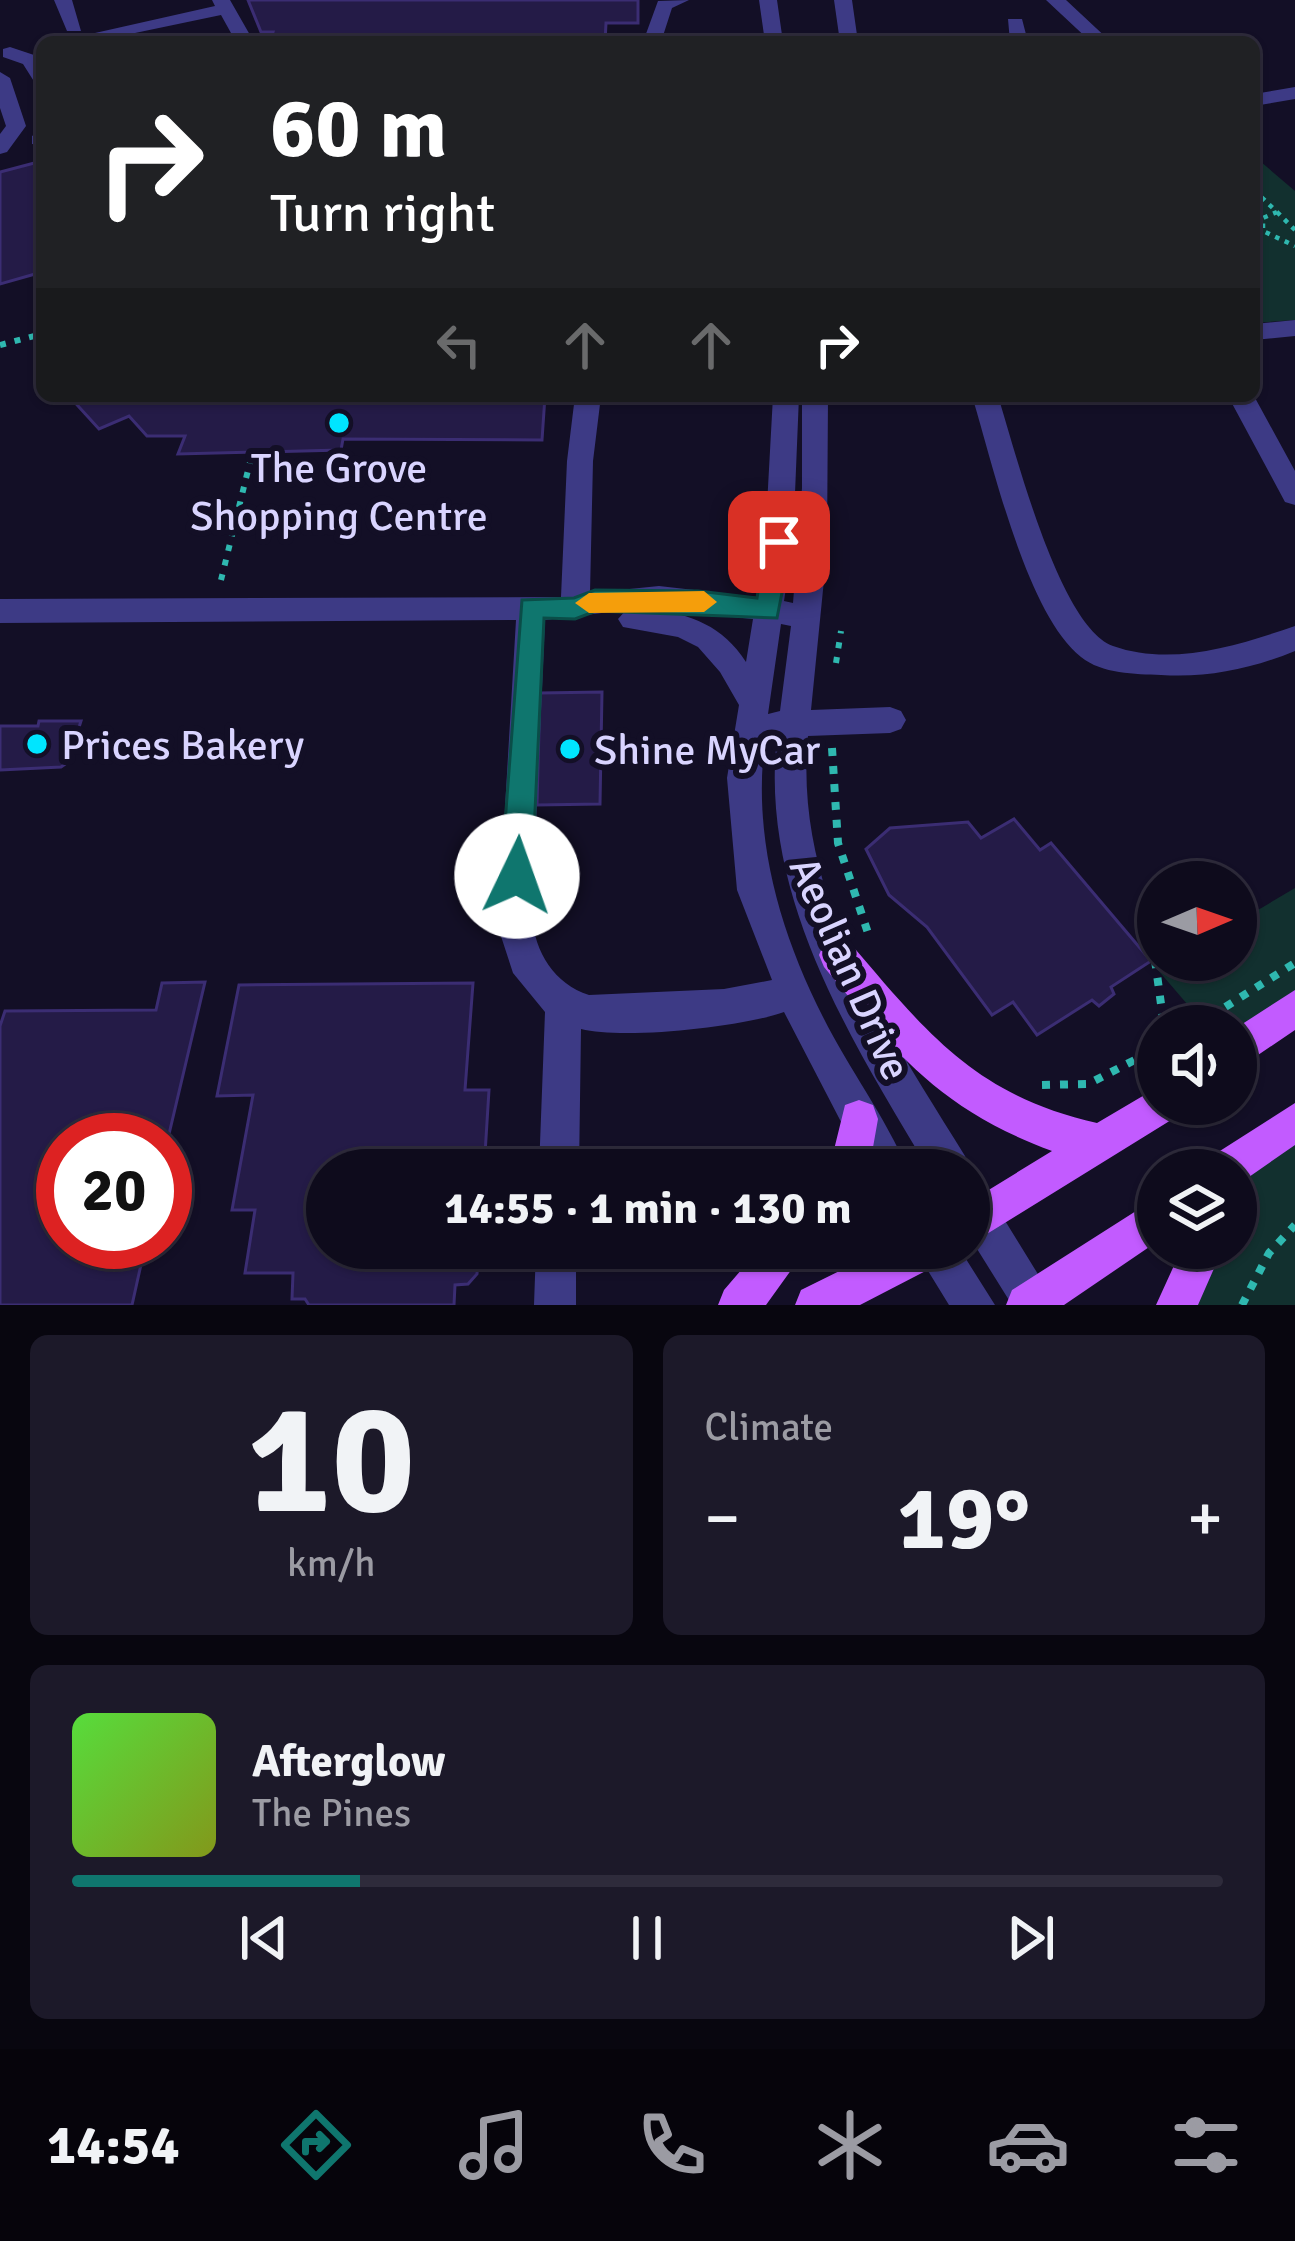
<!DOCTYPE html>
<meta charset="utf-8">
<style>
:root{--surface:#0e0b1c;--page:#1c1929;--text:#f1f3f6;--muted:#9b9ba3;--line:#2e2b3b;--accent:#0f766e}
body{margin:0;font-family:Signika,sans-serif;background:var(--page);color:var(--text);height:100vh;display:flex;flex-direction:column;font-size:45px;white-space:nowrap}
*{box-sizing:border-box;margin:0}
p{font-size:39px;color:var(--muted)}
.icon{flex:none;width:66px;height:66px;fill:none;stroke:currentColor;stroke-width:2;stroke-linecap:round;stroke-linejoin:round}
.map{position:relative;height:1305px;overflow:hidden}
.details{display:flex;flex-direction:column;gap:30px;padding:30px;background:#08060f;flex:1}
.details>*{flex:none}
.banner{position:absolute;left:36px;top:36px;width:1224px;height:366px;border-radius:18px;box-shadow:0 3px 9px #0004,0 0 0 3px var(--line);background:#202124;color:#fff;overflow:hidden}
.needle{width:78px;rotate:88deg}
.fabs{position:absolute;left:1137px;top:861px;display:grid;gap:24px}
.fabs a{display:grid;place-items:center;width:120px;height:120px;border-radius:50%;background:var(--surface);box-shadow:0 3px 9px #0004,0 0 0 3px var(--line);font-size:60px}
.speed{position:absolute;left:36px;top:1113px;display:flex;gap:24px;font-size:60px;font-weight:700;text-align:center}
.speed>*{display:grid;place-content:center;width:156px;height:156px;border-radius:50%;background:var(--surface);box-shadow:0 3px 9px #0004,0 0 0 3px var(--line);line-height:1}
.speed .limit{border:18px solid #d22;background:#fff;color:#111}
.pin{position:absolute;display:grid;place-items:center;width:102px;height:102px;color:#fff;margin:-51px;border-radius:24px;box-shadow:0 6px 18px #0006}
.me{position:absolute;width:132px;margin:-66px;rotate:3deg;stroke-linejoin:round;filter:drop-shadow(0 0 9px #0008)}
.turn{display:flex;align-items:center;gap:42px;height:252px;padding:0 36px;font-size:54px}
.turn .icon{width:156px;height:156px;stroke-width:2.5}
.turn b{display:block;font-size:84px;line-height:102px}
.lanes{display:flex;align-items:center;height:114px;padding:0 36px;background:#0003;justify-content:center;gap:60px;direction:ltr}
.lanes .off{opacity:.35}
.big{font-size:90px;font-weight:800;line-height:1.1}
.details .tile{flex:1;display:flex;flex-direction:column;justify-content:center;gap:18px;min-width:0;padding:0 42px;border-radius:18px;background:var(--page)}
.details .dial{align-items:center;gap:0}
.dial b{font-size:156px;line-height:1}
.song{display:flex;align-items:center;gap:36px}
.cover{width:144px;height:144px;border-radius:18px;background:linear-gradient(135deg,hsl(110 70% 55%),hsl(70 70% 35%))}
.played{height:12px;border-radius:6px;background:linear-gradient(90deg,var(--accent) 25%,var(--line) 25%)}
.keys{display:flex;justify-content:space-around;direction:ltr}
.heat{display:flex;justify-content:space-between;align-items:center;font-size:66px;direction:ltr}
.details .tiles{flex:1;display:grid;gap:30px;grid-template-columns:1fr 1fr}
.tile:last-child{grid-column:span 2}
.trip{position:absolute;left:306px;top:1149px;width:684px;height:120px;border-radius:60px;background:var(--surface);box-shadow:0 3px 9px #0004,0 0 0 3px var(--line);font-weight:800;line-height:120px;text-align:center}
.dock{display:flex;height:192px;justify-content:space-around;align-items:center;background:#06040b;color:var(--muted)}
.dock .icon{width:84px;height:84px}
.dock .on{color:var(--accent)}
.dock b{font-size:54px;color:var(--text)}
.map>svg:first-child{display:block}
.green{fill:#12302f}
.building{fill:#241b47;stroke:#3b2d73;stroke-width:3}
.lines{fill:none;stroke-linecap:round;stroke-linejoin:round}
.path-far2{stroke:#2fb8b0;stroke-width:4.5;stroke-dasharray:4.5 6;stroke-linecap:butt}
.path-far1{stroke:#2fb8b0;stroke-width:6;stroke-dasharray:6 9;stroke-linecap:butt}
.path{stroke:#2fb8b0;stroke-width:8;stroke-dasharray:8 10;stroke-linecap:butt}
.minor{fill:#3d3a85;fill-rule:evenodd}
.major{fill:#c25bff;fill-rule:evenodd}
.route{fill:#0f766e;stroke:#0a4d48;stroke-width:3}
.slow{fill:#f59e0b}
.poi-dot{fill:#00e5ff;stroke:#130f26;stroke-width:4.5}
.labels{text-anchor:middle;stroke-width:12;stroke-linejoin:round;paint-order:stroke}
.poi-label{font-size:42px;fill:#d9d4ff;stroke:#130f26;text-anchor:start}
.street-label{font-size:42px;fill:#d9d4ff;stroke:#130f26}
</style>
<div class="map">
<svg width="1295" height="1305" viewBox="0 0 1295 1305">
<rect width="100%" height="100%" fill="#130f26"/>
<path class="green" d="M1254,156L1295,191V320L1254,323Z
M1295,888V1007L1236,1051V1026H1206L1157,969L1173,960H1236V923Z
M1295,1119V1305H1177L1203,1248H1236V1174Z"/>
<path class="building" d="M248,0H638V23H606L605,42H270L273,32H261Z
M42,161V272L0,284V172Z
M69,396H175L180,401L182,396H545L542,440L343,439L341,450L178,454L185,436H147L129,416L99,429Z
M602,692L600,804L537,805L540,693Z
M39,721H81L68,762L61,767L0,770V726H38Z
M1014,819L1040,850L1051,843L1151,961L1111,987L1114,994L1099,1006L1092,1000L1037,1035L1013,1002L992,1015L927,927L889,895L866,849L890,828L968,822L981,838Z
M205,982L165,1151V1140H63V1242H146L132,1305H0V1026L5,1011L156,1010L162,983Z
M473,983L465,1090H489L484,1170H327V1248H479L477,1274L468,1284L455,1285L454,1305H309L305,1299H292L293,1273H245L255,1210H232L253,1095L217,1096L239,985Z"/>
<g class="lines">
<path class="path-far2" d="M1254,190L1277,212L1263,218V231L1295,246
M1277,212L1295,230"/>
<path class="path-far1" d="M0,345L42,334
M221,580L252,454
M836,663L841,631"/>
<path class="path" d="M832,748L838,843L868,933
M1155,960L1164,1026
M1195,1026L1295,963
M1042,1085L1088,1084L1158,1048
M1242,1305L1269,1253L1295,1225"/>
<path class="minor" d="M54,0H72L81,31H67Z
M212,0H230L254,42H236L221,15L92,42H55L215,6Z
M689,0L672,8L661,42H643L658,1Z
M759,0H777L783,42H765Z
M834,0H852L858,42H840Z
M1046,0H1066L1111,42H1091Z
M1008,19H1022L1028,42H1010Z
M10,47L37,56L42,85L35,83L23,64L3,57V49Z
M0,72L10,78L26,126L7,152L0,154V134L6,126L0,108Z
M1295,87V99L1254,106V94Z
M42,130V145L32,144V136Z
M1295,320V336L1254,340V324Z
M575,396H601L593,461L590,593L659,586L756,597L765,542L773,396H799L793,542L784,601L793,603L802,488V396H828L827,550L811,710L890,707L901,711L906,720L901,729L890,733L808,736C793,893 886,1028 965,1156L971,1170L969,1174V1170H929C851,1040 759,895 777,737L766,733C751,832 778,928 823,1017C849,1069 885,1116 908,1170H866L784,1012C743,1027 623,1040 581,1029L579,1170H539L545,1012L513,973L498,927L516,620L0,623V599L561,597L567,461ZM650,609L753,619L746,662C723,626 691,614 650,609ZM626,610L618,619L623,627L678,637L698,647L720,672L739,705L727,778L737,890L772,980L724,989L589,995C554,984 535,952 532,917L545,620ZM781,624L791,626L780,711L768,714Z
M972,396H998C1015,450 1059,626 1113,646C1172,667 1239,645 1295,626V651C1251,669 1208,678 1161,675C1135,674 1102,674 1081,657C1026,613 993,464 972,396Z
M1228,396H1254L1295,471V505L1285,502Z
M969,1179L983,1185L1057,1305H1012L969,1236Z
M536,1248H576V1305H534Z
M914,1248H959L995,1305H949Z"/>
<path class="major" d="M837,938L850,943C928,1034 975,1095 1097,1123L1158,1087V1104H1182L1176,1117L969,1245V1202L1052,1151C941,1110 897,1055 824,967L819,955L824,943Z
M1295,990V1030L1236,1070V1028Z
M859,1100L873,1105L878,1119L869,1170H829L845,1105Z
M1295,1103V1145L1236,1186V1170H1206L1212,1156Z
M1158,1197V1241L1064,1305H1006L1012,1290Z
M760,1248H807L766,1305H718L724,1290Z
M886,1248H949L943,1262L860,1305H795L801,1290Z
M1182,1248H1223L1198,1305H1156Z"/>
</g>
<path class="route" d="M779,532L792,542L777,618L596,611L575,619L544,618L532,876L528,886H506L501,876L522,600L574,598L595,590L698,591L757,598L766,542Z"/>
<path class="slow" d="M704,591L717,602L704,612L589,613L575,603L589,593Z"/>
<g class="poi-dot">
<circle cx="339" cy="423" r="12"/>
<circle cx="37" cy="744" r="12"/>
<circle cx="570" cy="749" r="12"/>
</g>
<g class="labels">
<g class="poi-label">
<text x="339" y="482" text-anchor="middle">The Grove<tspan x="339" dy="48">Shopping Centre</tspan></text>
<text x="61" y="759">Prices Bakery</text>
<text x="594" y="764">Shine MyCar</text>
</g>
<g class="street-label">
<text transform="translate(851 968) rotate(66)" y="15">Aeolian Drive</text>
</g>
</g>
</svg>
<div class="fabs">
<a><svg class="needle" viewBox="-14 -14 28 28"><path d="M0-13l5 13h-10z" fill="#e53935"/><path d="M0 13l5-13h-10z" fill="#9b9ba3"/></svg></a>
<a><svg class="icon" aria-label="sound" viewBox="0 0 24 24"><path d="M4 9h4l5-4v14l-5-4H4zM17 9q2 3 0 6"/></svg></a>
<a><svg class="icon" aria-label="layers" viewBox="0 0 24 24"><path d="M12 4l9 5-9 5-9-5zM3 14l9 5 9-5"/></svg></a>
</div>
<div class="speed"><div class="limit">20</div></div>
<div class="pin" style="left:779px;top:542px;background:#d93025"><svg class="icon" aria-label="arrive" viewBox="0 0 24 24"><path d="M6 21V4h12l-3 4 3 4H6"/></svg></div>
<svg class="me" style="left:517px;top:876px" viewBox="-20 -20 40 40"><circle r="19" fill="#fff"/><path d="M0-13L10 11 0 6-10 11z" fill="#0f766e"/></svg>
<div class="trip">14:55 · 1 min · 130 m</div>
<div class="banner">
<div class="turn"><svg class="icon" aria-label="right" viewBox="0 0 24 24"><path d="M7 20v-9h11M14 6l5 5-5 5"/></svg><div><b>60 m</b>Turn right</div></div>
<div class="lanes"><svg class="icon off" aria-label="left" viewBox="0 0 24 24"><path d="M17 20v-9H6M10 6l-5 5 5 5"/></svg><svg class="icon off" aria-label="ahead" viewBox="0 0 24 24"><path d="M12 20V5M6 11l6-6 6 6"/></svg><svg class="icon off" aria-label="ahead" viewBox="0 0 24 24"><path d="M12 20V5M6 11l6-6 6 6"/></svg><svg class="icon" aria-label="right" viewBox="0 0 24 24"><path d="M7 20v-9h11M14 6l5 5-5 5"/></svg></div>
</div>
</div>
<section class="details">
<div class="tiles">
<div class="tile dial"><b>10</b><p>km/h</p></div>
<div class="tile"><p>Climate</p>
<div class="heat"><a>−</a><b class="big">19°</b><a>+</a></div>
</div>
<div class="tile">
<div class="song"><i class="cover"></i><div><b>Afterglow</b><p>The Pines</p></div></div>
<div class="played"></div>
<div class="keys"><svg class="icon" aria-label="previous" viewBox="0 0 24 24"><path d="M18 5L8 12l10 7zM5 5v14"/></svg><svg class="icon" aria-label="pause" viewBox="0 0 24 24"><path d="M8 5v14M16 5v14"/></svg><svg class="icon" aria-label="next" viewBox="0 0 24 24"><path d="M6 5l10 7-10 7zM19 5v14"/></svg></div>
</div>
</div>
</section>
<nav class="dock">
<b>14:54</b>
<svg class="icon on" aria-label="directions" viewBox="0 0 24 24"><path d="M12 3l9 9-9 9-9-9zM9 14v-3h6M13 9l2 2-2 2"/></svg>
<svg class="icon" aria-label="music" viewBox="0 0 24 24"><path d="M9 18V5l10-2v13"/><circle cx="6" cy="18" r="3"/><circle cx="16" cy="16" r="3"/></svg>
<svg class="icon" aria-label="phone" viewBox="0 0 24 24"><path d="M5 4h4l2 5-3 2q2 4 5 5l2-3 5 2v4C11 20 4 13 5 4z"/></svg>
<svg class="icon" aria-label="climate" viewBox="0 0 24 24"><path d="M12 3v18M4 7l16 10M4 17L20 7"/></svg>
<svg class="icon" aria-label="car" viewBox="0 0 24 24"><path d="M5 17H2v-5l4-1 3-4h7l3 4 3 1v5h-3M9 17h6M6 11h13"/><circle cx="7" cy="17" r="2"/><circle cx="17" cy="17" r="2"/></svg>
<svg class="icon" aria-label="filters" viewBox="0 0 24 24"><path d="M4 7h16M4 17h16"/><circle cx="9" cy="7" r="2"/><circle cx="15" cy="17" r="2"/></svg>
</nav>
